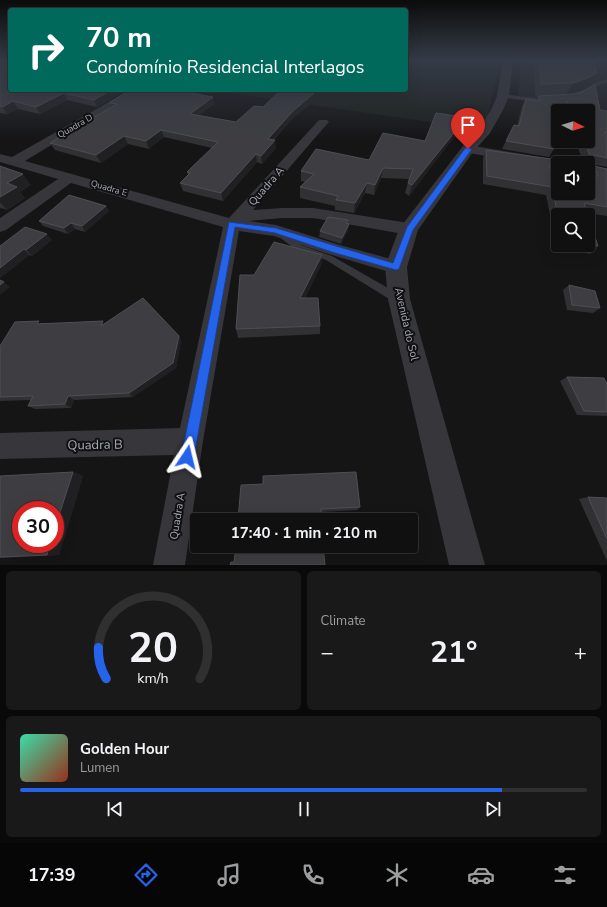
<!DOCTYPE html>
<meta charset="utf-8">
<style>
:root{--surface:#101010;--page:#191919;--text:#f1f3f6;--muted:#9c9d9f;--line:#303030;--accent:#2563eb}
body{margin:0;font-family:"Nunito Sans",sans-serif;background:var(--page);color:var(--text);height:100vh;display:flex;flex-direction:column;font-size:15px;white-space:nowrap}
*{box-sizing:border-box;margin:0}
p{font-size:13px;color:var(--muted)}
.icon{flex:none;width:22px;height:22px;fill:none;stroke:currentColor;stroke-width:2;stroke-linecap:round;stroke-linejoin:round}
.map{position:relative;height:565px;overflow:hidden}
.side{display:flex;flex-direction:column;gap:6px;padding:6px;background:#090909;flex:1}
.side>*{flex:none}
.top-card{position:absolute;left:8px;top:8px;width:400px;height:84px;border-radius:4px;box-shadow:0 4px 16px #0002,0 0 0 1px var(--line);background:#00695c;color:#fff;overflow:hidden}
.needle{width:26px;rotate:95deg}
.buttons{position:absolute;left:551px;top:104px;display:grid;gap:8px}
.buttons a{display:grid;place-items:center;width:44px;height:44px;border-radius:4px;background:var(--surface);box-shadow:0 4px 16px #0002,0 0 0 1px var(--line);font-size:20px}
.speed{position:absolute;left:12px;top:501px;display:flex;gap:8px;font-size:20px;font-weight:700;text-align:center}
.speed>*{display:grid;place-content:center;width:52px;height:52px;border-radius:50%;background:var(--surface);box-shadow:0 4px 16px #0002,0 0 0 1px var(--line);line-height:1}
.speed .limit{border:6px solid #d22;background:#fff;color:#111}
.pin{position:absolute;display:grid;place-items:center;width:34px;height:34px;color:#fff;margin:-41px -17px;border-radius:50% 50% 50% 0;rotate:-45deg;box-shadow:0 0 4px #0007}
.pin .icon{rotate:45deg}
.me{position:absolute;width:44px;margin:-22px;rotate:10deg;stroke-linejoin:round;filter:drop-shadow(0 0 3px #0008)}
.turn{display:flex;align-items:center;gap:14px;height:84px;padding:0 12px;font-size:18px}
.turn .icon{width:52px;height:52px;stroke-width:2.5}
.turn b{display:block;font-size:28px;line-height:34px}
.big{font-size:30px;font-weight:700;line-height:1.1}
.side .widget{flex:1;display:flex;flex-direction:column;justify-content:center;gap:6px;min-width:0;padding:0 14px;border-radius:6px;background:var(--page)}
.side .dial{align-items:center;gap:0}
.dial svg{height:104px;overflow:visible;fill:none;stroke:var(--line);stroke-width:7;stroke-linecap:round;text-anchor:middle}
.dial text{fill:var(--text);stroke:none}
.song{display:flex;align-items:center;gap:12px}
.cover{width:48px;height:48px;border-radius:6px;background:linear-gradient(135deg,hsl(160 70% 55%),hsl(10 70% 35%))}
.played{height:4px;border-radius:2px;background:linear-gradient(90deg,var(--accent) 85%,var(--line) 85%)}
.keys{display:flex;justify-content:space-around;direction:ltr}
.heat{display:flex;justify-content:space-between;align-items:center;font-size:22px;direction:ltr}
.side .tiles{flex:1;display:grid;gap:6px;grid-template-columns:1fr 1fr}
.widget:last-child{grid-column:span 2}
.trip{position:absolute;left:190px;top:513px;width:228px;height:40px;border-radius:4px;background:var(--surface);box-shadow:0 4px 16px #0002,0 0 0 1px var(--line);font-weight:700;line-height:40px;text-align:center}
.menu{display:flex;height:64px;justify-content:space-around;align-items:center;background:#060606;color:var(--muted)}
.menu .icon{width:28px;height:28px}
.menu .on{color:var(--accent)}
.menu b{font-size:18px;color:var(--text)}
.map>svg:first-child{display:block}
.built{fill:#212123}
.green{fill:#1b211c}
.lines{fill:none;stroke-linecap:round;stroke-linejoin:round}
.service{fill:#36363b;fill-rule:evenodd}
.minor{fill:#36363b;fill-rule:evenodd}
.tertiary{fill:#36363b;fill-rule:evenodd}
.wall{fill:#313134;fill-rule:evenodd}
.shaded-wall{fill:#202022}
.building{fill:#3e3e42;stroke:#4e4f54}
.route{fill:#2563eb;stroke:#184099}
.labels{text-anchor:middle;stroke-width:4;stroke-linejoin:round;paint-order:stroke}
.far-street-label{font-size:9px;fill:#a7abb6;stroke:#101011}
.street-label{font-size:11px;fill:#a7abb6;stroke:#101011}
.near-street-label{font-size:13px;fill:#a7abb6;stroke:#101011}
</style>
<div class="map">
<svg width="607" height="565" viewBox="0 0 607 565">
<rect width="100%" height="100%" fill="#151516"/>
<path class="built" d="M520,60H564L607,64V114L522,97L518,95L521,71Z"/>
<path class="green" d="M406,60H500L485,130L210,90H406Z"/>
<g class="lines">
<path class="service" d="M607,79V83L599,85L583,94L578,93L595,83Z
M503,94L543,99L549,98L552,100L543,103L501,97L500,96Z
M281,231L301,245L332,256L402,296L403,299L402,302L398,303L394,302L326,260L295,249L278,236L277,234Z"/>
<path class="minor" d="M130,90H142L25,161L229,218L319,120H327L329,122L327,124L253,210L282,208H313L409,223L415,225L417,229L415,233L409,235L313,218H282L249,221L276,225L340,245L402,262L405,267L402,272L396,274L332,255L274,236L239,231L203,441L185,565H153L174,455L0,459V433L180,428L223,227L71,183L6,230L0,232V218L58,179L0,162V154L12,157Z
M468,145L558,160L564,163H558V168L463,152L462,149L463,146Z
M588,165L607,169V177L588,173Z"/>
<path class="tertiary" d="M503,60H513L509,96L503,110L490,133L473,152L418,230L407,267L410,299L485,565H449L388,299L385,267L399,229L463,146L479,128L491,110L497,96Z"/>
</g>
<path class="wall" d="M0,60L10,90H127L97,107L67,100L40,114L18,109L7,114L0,113Z
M534,60H594L589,86L578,92L569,95L600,110L607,111V167L591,164L588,169V163H584L575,141H588V111H558L554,149L549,157L502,149L514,125L517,126L522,106L526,99L536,101L538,97H535Z
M207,90L200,95L214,104L199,115L236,122L263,107L314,101L292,119L274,140L276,148L262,164L257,162L223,201L183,191L180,183L188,175L187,172L212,148L164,137L149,149L128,144L101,163L55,150L50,143L111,108L109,103Z
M454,123L461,124L457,133L409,196L405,193L409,179L381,178L374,195L365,193L354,213L335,210V206L300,198V187L305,182L301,181V171L369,160L425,141Z
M486,150L549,168L588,193V174L594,166L607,169V216L587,213L598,246L590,254L557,248L546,195L483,184V158ZM558,215H588V245H558Z
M0,166L31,185L20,192L25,198L7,210L1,208L0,209Z
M106,206L109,211L85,232L75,229L68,234L43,226L39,221Z
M348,220L347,223L349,224L348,230L341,244L319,237L320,231Z
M52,240L32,256L29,255L0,278V246Z
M322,255L321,265L305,298L320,326V334L238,338L236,329L254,275Z
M569,285L600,308L593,313L567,310L563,290Z
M41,323L105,324L179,336L181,341L176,368L133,397L74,400L71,408L35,409L28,406L31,400L0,401V346Z
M567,377L607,384V416L577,415L560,381Z
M73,472L83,476L59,555L0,558V476Z
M241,485L360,507L357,510L321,512Z
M588,497L607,498V561L579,499Z"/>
<path class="shaded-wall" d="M597,73L589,86L578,92L565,96L573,83Z
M111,90H127L97,107L94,100Z
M195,90H207L193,100L191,93Z
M64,93L67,100L40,114L36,107Z
M314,93V101L292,119L268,146V139L292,112Z
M213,97L214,104L192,121L190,114Z
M13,101L18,109L7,114L2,107Z
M461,124L457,133L409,196L412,185Z
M161,130L164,137L149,149L146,141Z
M124,136L128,144L101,163L96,155Z
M275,140L276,148L262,164L261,156Z
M256,154L257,162L223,201L221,193Z
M383,168L381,178L374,195L375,185Z
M23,174L31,185L20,192L25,198L7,210L0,202V197L7,183Z
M367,183L365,193L354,213L355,203Z
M106,206L109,211L85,232L82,226Z
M71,223L75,229L68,234L64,228Z
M349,224L348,230L341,244L342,238Z
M47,234L52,240L32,256L26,250Z
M24,249L29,255L0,278V268Z
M322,255L321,265L300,308V298Z
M4,282L10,287L0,295V285Z
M179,336L181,341L176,368L133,397L129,393Z
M68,396L74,400L71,408L65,404Z
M73,472L83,476L59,555H47L50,544H55V528Z"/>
<path class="building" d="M0,60H10V90H111L94,100L64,93L36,107L13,101L2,107L0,106Z
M540,60H594L597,73L585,79L573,83L541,84Z
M595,85L600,110L607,111V132H605L607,136V158L594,155L592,157L593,163L584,141H588V111H571L567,101L565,111H558V135L554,149L506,141L514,125L519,126L526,99L539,101V96L573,94L582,92Z
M130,90H195L191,93L213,97L190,114L236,122L254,106L263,107L281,90H287L314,93L292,112L268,139L275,140L261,156L256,154L221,193L180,183L190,173L187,172L218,142L161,130L146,141L124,136L96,155L50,143L117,104L109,103Z
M436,113L456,116L454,123L461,124L412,185L408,183L413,169L383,168L375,185L367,183L355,203L336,200L338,196L300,187L314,174L301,171L316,149L369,160L383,133L425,141Z
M486,150L551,159L549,168L558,170V193H588V175L598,176L594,166L607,169V207L584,203L598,246L588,244V215H558V216L552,187L487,176Z
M0,166L23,174L7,183L17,187L0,197Z
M69,195L106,206L82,226L71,223L64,228L39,221Z
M328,217L348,220L346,223L349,224L342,238L320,231Z
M25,227L47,234L26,250L24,249L0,268V246Z
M274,242L322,255L300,298H318L320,326L236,329L240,275H254Z
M0,280L4,282L0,285Z
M569,285L595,291L600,308L572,305Z
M143,298L179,336L173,363L129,393L68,396L65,404L28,406L33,396L0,397V346L15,322L39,321L37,324L103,321L101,326Z
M567,377L604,378L607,384V412L584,411Z
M73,472L55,528V510H21V544H50L47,555L0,557V476Z
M356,472L360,507L321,509L322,520H238L241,485L263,484V476Z
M588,497L607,498V539Z
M236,546H323L325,565H230L231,562H234Z"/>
<linearGradient id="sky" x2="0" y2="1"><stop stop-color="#0c0c0c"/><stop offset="0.43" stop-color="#353b47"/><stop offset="1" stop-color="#353b47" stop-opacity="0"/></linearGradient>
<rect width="607" height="140" fill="url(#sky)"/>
<path class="route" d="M466,147L472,149L413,230L399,269L396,270L335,253L275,233L235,227L194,457L192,461L187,463L183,461L181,457L229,222L276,228L393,263L407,227Z"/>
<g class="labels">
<g class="far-street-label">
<text transform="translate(75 126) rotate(-30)" y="3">Quadra D</text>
<text transform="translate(109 188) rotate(16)" y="3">Quadra E</text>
</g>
<g class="street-label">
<text transform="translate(266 186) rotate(-49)" y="4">Quadra A</text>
<text transform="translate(407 324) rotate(77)" y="4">Avenida do Sol</text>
<text transform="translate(177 516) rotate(-81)" y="4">Quadra A</text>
</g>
<g class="near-street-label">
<text transform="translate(95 444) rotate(-1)" y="5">Quadra B</text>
</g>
</g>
</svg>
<div class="buttons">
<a><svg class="needle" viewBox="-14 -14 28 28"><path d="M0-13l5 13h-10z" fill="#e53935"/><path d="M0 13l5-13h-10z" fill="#9c9d9f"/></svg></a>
<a><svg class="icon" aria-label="sound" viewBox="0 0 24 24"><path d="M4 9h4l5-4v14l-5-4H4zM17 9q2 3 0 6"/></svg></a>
<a><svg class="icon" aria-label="search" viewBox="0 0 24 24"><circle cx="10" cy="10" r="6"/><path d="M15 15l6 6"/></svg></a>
</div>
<div class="speed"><div class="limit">30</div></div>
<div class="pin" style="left:468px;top:149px;background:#d93025"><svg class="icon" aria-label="arrive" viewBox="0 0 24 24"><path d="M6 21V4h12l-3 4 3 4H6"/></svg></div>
<svg class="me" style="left:187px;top:457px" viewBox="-20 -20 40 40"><path d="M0-17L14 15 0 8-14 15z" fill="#2563eb" stroke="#fff" stroke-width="4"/></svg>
<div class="trip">17:40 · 1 min · 210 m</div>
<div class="top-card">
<div class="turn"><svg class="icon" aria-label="right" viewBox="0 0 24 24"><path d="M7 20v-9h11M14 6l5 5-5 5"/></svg><div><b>70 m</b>Condomínio Residencial Interlagos</div></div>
</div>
</div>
<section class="side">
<div class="tiles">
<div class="widget dial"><svg viewBox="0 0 100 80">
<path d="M14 69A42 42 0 1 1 86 69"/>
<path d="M14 69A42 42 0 0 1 8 45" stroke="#2563eb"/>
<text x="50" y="56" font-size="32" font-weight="700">20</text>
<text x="50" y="72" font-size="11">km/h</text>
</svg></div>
<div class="widget"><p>Climate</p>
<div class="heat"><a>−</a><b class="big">21°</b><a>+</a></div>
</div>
<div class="widget">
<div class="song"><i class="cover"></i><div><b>Golden Hour</b><p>Lumen</p></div></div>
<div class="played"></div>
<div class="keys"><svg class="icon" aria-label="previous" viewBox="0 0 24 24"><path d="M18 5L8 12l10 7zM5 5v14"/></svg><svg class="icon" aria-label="pause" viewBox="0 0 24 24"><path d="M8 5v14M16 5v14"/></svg><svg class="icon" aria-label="next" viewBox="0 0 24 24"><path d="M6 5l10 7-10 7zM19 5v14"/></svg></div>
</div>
</div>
</section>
<nav class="menu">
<b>17:39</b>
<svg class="icon on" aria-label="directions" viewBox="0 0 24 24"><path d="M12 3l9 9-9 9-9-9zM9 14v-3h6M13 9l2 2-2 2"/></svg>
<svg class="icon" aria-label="music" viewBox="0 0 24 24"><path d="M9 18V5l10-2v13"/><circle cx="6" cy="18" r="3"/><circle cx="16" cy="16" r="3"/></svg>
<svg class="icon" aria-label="phone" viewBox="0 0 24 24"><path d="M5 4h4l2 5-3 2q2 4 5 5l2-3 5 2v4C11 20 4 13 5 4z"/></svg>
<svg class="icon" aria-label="climate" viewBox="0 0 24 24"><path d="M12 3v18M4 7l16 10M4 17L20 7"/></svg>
<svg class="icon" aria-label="car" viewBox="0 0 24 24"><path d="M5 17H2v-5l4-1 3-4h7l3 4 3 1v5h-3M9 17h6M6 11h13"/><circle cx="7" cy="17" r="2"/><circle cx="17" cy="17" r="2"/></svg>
<svg class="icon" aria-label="filters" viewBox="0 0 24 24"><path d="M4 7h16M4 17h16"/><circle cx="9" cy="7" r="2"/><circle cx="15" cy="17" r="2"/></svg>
</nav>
